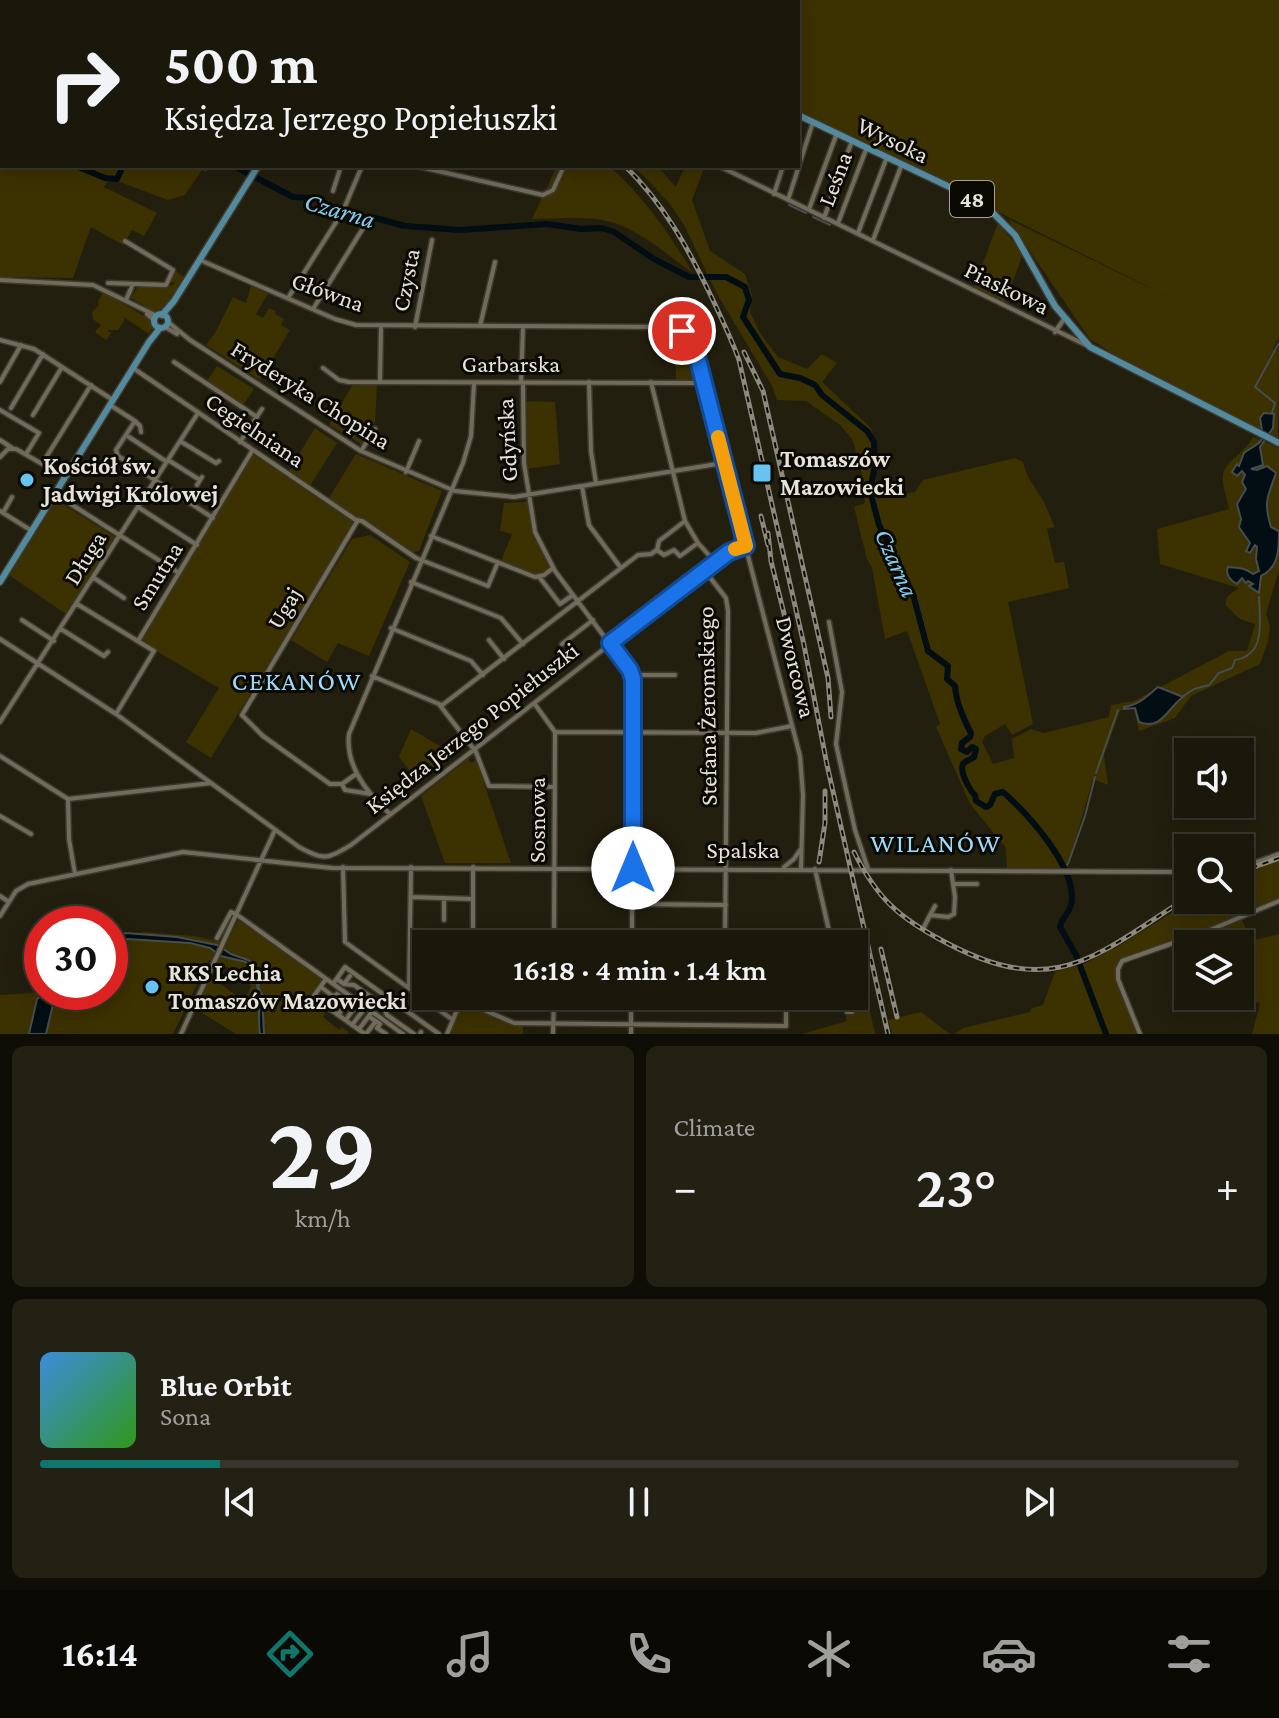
<!DOCTYPE html>
<meta charset="utf-8">
<style>
:root{--surface:#1a170b;--page:#232014;--text:#f1f3f6;--muted:#9f9f9d;--line:#38362c;--accent:#0f766e}
body{margin:0;font-family:"Crimson Pro",serif;background:var(--page);color:var(--text);height:100vh;display:flex;flex-direction:column;font-size:30px;white-space:nowrap}
*{box-sizing:border-box;margin:0}
p{font-size:26px;color:var(--muted)}
.icon{flex:none;width:44px;height:44px;fill:none;stroke:currentColor;stroke-width:2;stroke-linecap:round;stroke-linejoin:round}
.map{position:relative;height:1034px;overflow:hidden}
.sheet{display:flex;flex-direction:column;gap:12px;padding:12px;background:#0e0d06;flex:1}
.sheet>*{flex:none}
.guide{position:absolute;left:0px;top:0px;width:800px;height:168px;box-shadow:0 4px 20px #0003,0 0 0 2px var(--line);background:#1a170b;color:var(--text);overflow:hidden}
.controls{position:absolute;left:1174px;top:738px;display:grid;gap:16px}
.controls a{display:grid;place-items:center;width:80px;height:80px;border-radius:0px;background:var(--surface);box-shadow:0 4px 20px #0003,0 0 0 2px var(--line);font-size:40px}
.speed{position:absolute;left:24px;top:906px;display:flex;gap:16px;font-size:40px;font-weight:700;text-align:center}
.speed>*{display:grid;place-content:center;width:104px;height:104px;border-radius:50%;background:var(--surface);box-shadow:0 4px 20px #0003,0 0 0 2px var(--line);line-height:1}
.speed .limit{border:12px solid #d22;background:#fff;color:#111}
.pin{position:absolute;display:grid;place-items:center;width:68px;height:68px;color:#fff;margin:-34px;border:4px solid #fff;border-radius:50%;box-shadow:0 2px 8px #0007}
.me{position:absolute;width:88px;margin:-44px;rotate:0deg;stroke-linejoin:round;filter:drop-shadow(0 0 6px #0008)}
.turn{display:flex;align-items:center;gap:28px;height:168px;padding:0 32px;font-size:36px}
.turn .icon{width:104px;height:104px;stroke-width:2.5}
.turn b{display:block;font-size:56px;line-height:68px}
.big{font-size:60px;font-weight:600;line-height:1.1}
.sheet .tile{flex:1;display:flex;flex-direction:column;justify-content:center;gap:12px;min-width:0;padding:0 28px;border-radius:12px;background:var(--page)}
.sheet .dial{align-items:center;gap:0}
.dial b{font-size:104px;line-height:1}
.song{display:flex;align-items:center;gap:24px}
.cover{width:96px;height:96px;border-radius:12px;background:linear-gradient(135deg,hsl(210 70% 55%),hsl(110 70% 35%))}
.played{height:8px;border-radius:4px;background:linear-gradient(90deg,var(--accent) 15%,var(--line) 15%)}
.keys{display:flex;justify-content:space-around;direction:ltr}
.heat{display:flex;justify-content:space-between;align-items:center;font-size:44px;direction:ltr}
.sheet .tiles{flex:1;display:grid;gap:12px;grid-template-columns:1fr 1fr}
.tile:last-child{grid-column:span 2}
.trip{position:absolute;left:412px;top:930px;width:456px;height:80px;border-radius:0px;background:var(--surface);box-shadow:0 4px 20px #0003,0 0 0 2px var(--line);font-weight:600;line-height:80px;text-align:center}
.tabs{display:flex;height:128px;justify-content:space-around;align-items:center;background:#0a0904;color:var(--muted)}
.tabs .icon{width:56px;height:56px}
.tabs .selected{color:var(--accent)}
.tabs b{font-size:36px;color:var(--text)}
.map>svg:first-child{display:block}
.green{fill:#3c3101}
.water{fill:#020d14;stroke:#464d4f;stroke-width:2}
.lines{fill:none;stroke-linecap:round;stroke-linejoin:round}
.stream{stroke:#464d4f;stroke-width:2}
.river{stroke:#020d14;stroke-width:6}
.minor-casing{stroke:#3d3930;stroke-width:7}
.major-casing{stroke:#3d3930;stroke-width:9}
.minor{stroke:#716c5a;stroke-width:4}
.major{stroke:#548a9d;stroke-width:6}
.rail-casing{stroke:#8d8a7d;stroke-width:5}
.rail{stroke:#0b0904;stroke-width:2;stroke-dasharray:6;stroke-linecap:butt}
.route-casing{stroke:#114b97;stroke-width:20}
.route{stroke:#1a73e8;stroke-width:14}
.slow{stroke:#f59e0b;stroke-width:14}
.poi-dot{fill:#69c3f1;stroke:#0b0904;stroke-width:3}
.labels{text-anchor:middle;stroke-width:6;stroke-linejoin:round;paint-order:stroke}
.shield{fill:#0b0904;stroke:#a4a299;stroke-width:2}
.shield-label{font-size:22px;font-weight:bold;fill:#e6e3d9}
.street-label{font-size:24px;fill:#e6e3d9;stroke:#0b0904}
.poi-label{font-size:24px;font-weight:bold;fill:#e6e3d9;stroke:#0b0904;text-anchor:start}
.water-label{font-size:26px;font-style:italic;fill:#83cbf1;stroke:#0b0904}
.neighbourhood-label{font-size:26px;letter-spacing:2px;fill:#9bdbfd;stroke:#0b0904}
</style>
<div class="map">
<svg width="1279" height="1034" viewBox="0 0 1279 1034">
<rect width="100%" height="100%" fill="#231f0f"/>
<path class="green" d="M791,0H1279V337L1273,349L1277,351L1279,347L1278,438L1113,354L1089,338L1008,219L1175,300L798,112V2Z
M0,139L2,166H69L108,181L104,187L157,213L144,236L132,230L123,245L91,227L73,278L0,277Z
M77,166H211L206,172L202,170L185,195L168,200Z
M557,166H609C644,197 669,233 693,273C667,255 638,228 607,221C584,215 556,219 532,219Z
M631,166H657L676,187L685,166H705L692,200L710,251L745,274L752,295L750,312L760,333L778,357L807,369L822,354L837,363L822,382L871,428L879,464L875,475L878,499L915,492L923,480L1015,458L1023,462L1027,475L1044,502L1055,527L1047,529L1055,563L1064,562L1069,588L1008,602L1033,724L1012,735L1005,724L985,736L982,742L993,764L1014,758L1012,739L1031,729L1044,733L1109,717L1111,705L1134,701L1229,651H1247L1255,624L1240,619L1226,606C1225,594 1232,594 1239,588L1160,564L1157,529L1229,509C1227,498 1220,481 1224,471C1228,461 1247,450 1253,437L1279,448V570L1266,614L1270,626L1268,642L1260,664L1191,696L1175,718L1139,731L1133,705L1120,711L1104,755L1108,785L1093,779L1067,869L1007,868L1006,848L970,804L936,727L940,724L907,631L885,639L872,568L867,559L854,507L865,503L861,468L852,439L840,425L806,401L777,400L772,386L716,292L684,225L670,204L642,174Z
M998,223L1023,254L1004,305L973,289Z
M176,271L184,277L162,312L157,313L131,298L139,285L170,286L175,283L169,282Z
M251,286L268,294L256,314L263,318L269,308L276,311L275,314L284,319L281,325L290,330L260,380L206,345L215,333L233,297L246,303Z
M103,292L151,320L153,327L149,334L122,316L125,319L118,330H107L111,333L106,340L95,332L101,325L93,319L92,312L99,305L98,301Z
M675,332L690,345L699,380L697,381H676Z
M217,366L254,389L243,405L207,381Z
M353,384L377,385L375,422L363,445L329,425Z
M525,401L555,402L560,464L527,469Z
M315,428L337,443L310,486L289,471Z
M253,454L354,523L211,758L186,742L219,688L141,642Z
M356,454L442,491L419,551L413,552L362,517H354L329,498Z
M56,500L115,537L66,614L9,575Z
M527,502L533,532L549,566L544,572L535,575L501,561L512,534L500,531L504,503Z
M370,535L410,562L369,656L338,643L327,662L291,640L352,539Z
M411,729L455,755L419,783L399,757Z
M468,759L471,763L476,760L511,863H445L421,796Z
M1279,859V899L1204,931L1125,957L1118,962L1115,975L1138,1034H955L963,1028L1030,1012L1032,1008L1043,1005L1055,972L1086,963L1120,945L1192,900H1240V877Z
M238,920L323,980L309,996L310,1003L325,1013L323,1017L339,1030L342,1027L349,1032L348,1034H236L202,1013L207,1005L199,1000L211,977L244,1001L251,986L239,972L209,960L173,1034H0V995L32,993L42,989V992H110V946L126,939H143V932L194,936L227,943Z
M1242,920L1249,936L1254,940L1279,934V1034H1252L1260,1003L1233,996H1240V944H1188V984L1185,983L1171,949L1172,946Z
M853,935L875,1034H802L847,1021L846,1016L850,1015L845,996H854V944H834L833,939Z
M464,1003L510,1024L523,1026V1034H449Z
M921,1012L950,1034H892L888,1020Z"/>
<path class="water" d="M1264,413L1274,414L1273,428L1260,447L1263,465L1251,469L1257,470L1267,466L1276,473C1268,496 1263,501 1271,527L1279,531C1279,550 1279,567 1261,576L1259,593L1249,586L1253,584L1248,581L1246,583L1242,578L1237,584C1231,581 1227,577 1227,570L1228,567C1239,568 1244,567 1253,574L1259,571L1256,559L1257,547L1255,545L1250,553L1246,551L1250,543L1239,527L1241,519L1237,504L1246,489L1242,482L1245,475L1242,471L1237,476L1232,472L1237,464L1239,466L1244,453C1263,439 1265,446 1260,418Z
M1158,687L1183,697C1168,707 1162,731 1139,722L1135,708L1124,709V707C1139,705 1147,696 1158,687Z
M126,933L177,937L217,945L231,954L248,960L260,971L261,981L258,986L262,995L264,1034H260C258,1022 260,1011 259,1000C259,991 256,983 256,974L246,962L221,956L210,948L190,943L127,939L110,947V939Z
M47,992H54L55,996L46,1034H29L37,999Z"/>
<g class="lines">
<path class="stream" d="M789,205L806,213
M813,217L830,225
M1272,413L1275,403L1255,387L1279,343
M1182,697L1194,689L1209,685L1219,673L1232,668L1235,660C1266,655 1260,622 1259,597
M1096,773L1118,710
M1063,867L1068,864L1085,816L1095,777"/>
<path class="river" d="M53,0L54,2
M0,133L2,134
M76,166L105,178L117,179L123,166
M234,166L293,197L317,198L345,215L375,218L405,226L460,230L547,224L581,229L602,228L614,232L654,259L689,277H726L745,287L749,300L743,317L780,374L800,378L815,385L822,395L867,431L874,442L875,465L870,491L879,525L913,594L928,651L948,666L947,679L955,686C956,702 963,718 971,733L970,737L962,743L961,749L967,752L972,747L976,749L974,757C970,760 965,761 963,764C959,771 970,791 975,795L976,801L986,807L990,805L995,794L1002,792L1004,793C1029,815 1073,864 1072,899C1072,912 1062,916 1060,927L1076,955L1106,1034"/>
<g class="minor-casing">
<path id="minor" d="M318,0L321,2
M385,0L389,2
M489,0L491,2
M260,2L262,0
M673,2L675,0
M416,166L543,195L553,190L564,166
M719,166L1090,347
M333,191L341,166
M774,194L783,166
M788,200L813,122
M809,209L837,133
M343,211L362,166
M824,218L852,141
M838,223L867,147
M858,233L887,157
M873,240L902,164
M200,260L335,319L356,325L667,327C681,329 689,335 694,348L800,756L803,795L801,869
M0,280L93,285L157,316
M108,283L166,285L173,270L125,241
M288,298L338,219
M126,300L133,284
M313,309L365,225
M147,314L155,321
M168,322L190,340L361,451L455,491L514,497L717,464
M480,326L495,262
M165,327L177,334
M415,327L432,240
M1055,332L1064,319
M0,340L34,349L113,400
M174,362L257,417
M133,368L356,520L362,521L416,558L488,586L498,562
M323,368L339,380L349,382L704,383
M0,382L21,345
M380,382L381,326
M589,382L591,451L596,483
M651,382L685,521L698,543L715,562
M521,383L523,327
M523,383L524,463L535,532L555,571L633,675L632,944
M110,405L135,421L116,450L118,456L213,518
M11,408L43,354
M0,410L39,433L26,454
M33,415L62,367
M135,421L140,426L141,432
M129,437L167,462
M0,440L12,448
M180,441L216,463L219,461
M240,442L262,409
M719,449L716,463L724,472
M361,451L375,429
M0,457L8,449H16L65,477
M168,460L200,480
M42,464L91,385
M406,472L419,441
M197,485L202,477
M582,486L589,525L621,568
M55,494L179,573
M138,507L197,545
M0,511L32,531
M3,513L12,497
M431,536L535,577L544,575L553,568
M733,548L741,530
M657,550L664,555L674,550L680,556L698,543
M705,571L726,598L728,611L725,944
M94,578L124,598
M540,578L560,604L573,595
M411,582L501,618L523,644
M77,604L154,651L116,714
M22,620L54,641
M829,622L842,692L836,744L855,830L868,869
M391,628L471,661L483,675
M61,629L104,656L108,652
M0,639L116,714L299,847
M489,640L504,659
M138,641L252,451
M562,644L593,620
M633,675H675
M372,676L439,704L476,752L489,786L555,787
M534,703L555,732L554,944
M441,706L638,555L651,554L657,550L659,541L685,521
M0,722L198,413
M555,732L756,733L792,726
M0,756L68,799L211,783
M356,774L342,784H330L263,736L242,715L358,520
M342,784L345,790L371,794
M68,799L69,839L75,874
M390,814C367,793 345,766 349,734L463,463L471,436L474,383
M0,816L31,834
M299,847C324,861 327,859 351,845L729,552L746,546
M343,867L345,942L453,1020
M784,867L794,859L800,850
M1240,868L1279,854
M815,869L832,944
M953,884H977
M0,896L9,902
M411,897L473,899
M632,904L726,905
M930,915L935,906
M0,916L16,891L28,884L183,852L332,868L1188,872
M444,920V898
M924,927L930,915L948,917L954,914L955,897L951,870
M217,938L231,912L236,914L403,1034
M473,944V867
M326,979L313,997L365,1034
M337,979L344,984L354,985L371,997L383,1006L387,1015L414,1034
M333,984L345,967L439,1034
M344,984L350,976
M321,987L334,997L337,994L341,997L331,1010
M409,988L411,867
M843,996L847,1012H852V1007L844,1000
M461,1000L514,1023L786,1026V996
M338,1015L348,1001
M371,1018L380,1024L377,1028L386,1034
M346,1020L358,1002
M352,1025L362,1012
M359,1029L372,1012
M181,1034L275,830
M366,1034L376,1021
M420,1034L421,1032
M447,1034L463,996
M553,1034L554,996
M631,1034V996
M1140,1034L1118,979V969L1122,961L1210,930L1279,901"/>
</g>
<g class="major-casing">
<path id="major" d="M644,0L646,2
M362,2L363,0
M798,115L956,190L988,208L1015,235L1055,306L1090,347L1279,443
M154 321a7 7 0 1 1 14 0a7 7 0 1 1-14 0Z
M162,315L174,301L258,166
M0,582L149,342L160,328"/>
</g>
<use href="#minor" class="minor"/>
<use href="#major" class="major"/>
<g class="rail-casing">
<path id="rail" d="M438,0L440,2
M625,166C664,204 688,248 711,296C721,317 731,338 739,360L804,645L827,765L888,1034
M744,352L763,391L828,678L831,717
M761,516L768,545
M768,533L771,561L808,711
M854,852C877,898 898,917 943,941C1054,1001 1094,957 1188,897
M819,862L825,823V791
M1240,872L1279,858
M881,949L897,1017"/>
</g>
<use href="#rail" class="rail"/>
</g>
<g class="lines">
<g class="route-casing">
<path id="route" d="M633,868V679L630,670L610,643L729,552L746,546L697,356L691,340L682,331"/>
</g>
<use href="#route" class="route"/>
<path class="slow" d="M718,437L746,546L735,549"/>
</g>
<g class="poi-dot">
<rect x="752" y="463" width="20" height="20" rx="4"/>
<circle cx="27" cy="480" r="8"/>
<circle cx="152" cy="987" r="8"/>
</g>
<g class="labels">
<rect class="shield" x="950" y="181" width="44" height="36" rx="6"/>
<g class="shield-label">
<text x="972" y="207">48</text>
</g>
<g class="street-label">
<text transform="translate(893 140) rotate(26)" y="8">Wysoka</text>
<text transform="translate(835 179) rotate(-69)" y="8">Leśna</text>
<text transform="translate(406 280) rotate(-79)" y="8">Czysta</text>
<text transform="translate(1007 288) rotate(26)" y="8">Piaskowa</text>
<text transform="translate(328 292) rotate(20)" y="8">Główna</text>
<text x="511" y="372">Garbarska</text>
<text transform="translate(311 395) rotate(32)" y="8">Fryderyka Chopina</text>
<text transform="translate(255 430) rotate(34)" y="8">Cegielniana</text>
<text transform="translate(507 440) rotate(-93)" y="8">Gdyńska</text>
<text transform="translate(85 558) rotate(-58)" y="8">Długa</text>
<text transform="translate(157 576) rotate(-58)" y="8">Smutna</text>
<text transform="translate(284 608) rotate(-59)" y="8">Ugaj</text>
<text transform="translate(796 667) rotate(76)" y="8">Dworcowa</text>
<text transform="translate(707 706) rotate(-91)" y="8">Stefana Żeromskiego</text>
<text transform="translate(472 728) rotate(-38)" y="8">Księdza Jerzego Popiełuszki</text>
<text transform="translate(537 820) rotate(-90)" y="8">Sosnowa</text>
<text x="743" y="858">Spalska</text>
</g>
<g class="poi-label">
<text x="780" y="467">Tomaszów<tspan x="780" dy="28">Mazowiecki</tspan></text>
<text x="43" y="474">Kościół św.<tspan x="43" dy="28">Jadwigi Królowej</tspan></text>
<text x="168" y="981">RKS Lechia<tspan x="168" dy="28">Tomaszów Mazowiecki</tspan></text>
</g>
<g class="water-label">
<text transform="translate(340 210) rotate(16)" y="9">Czarna</text>
<text transform="translate(897 563) rotate(66)" y="9">Czarna</text>
</g>
<g class="neighbourhood-label">
<text x="297" y="690">CEKANÓW</text>
<text x="936" y="852">WILANÓW</text>
</g>
</g>
</svg>
<div class="controls">
<a><svg class="icon" aria-label="sound" viewBox="0 0 24 24"><path d="M4 9h4l5-4v14l-5-4H4zM17 9q2 3 0 6"/></svg></a>
<a><svg class="icon" aria-label="search" viewBox="0 0 24 24"><circle cx="10" cy="10" r="6"/><path d="M15 15l6 6"/></svg></a>
<a><svg class="icon" aria-label="layers" viewBox="0 0 24 24"><path d="M12 4l9 5-9 5-9-5zM3 14l9 5 9-5"/></svg></a>
</div>
<div class="speed"><div class="limit">30</div></div>
<div class="pin" style="left:682px;top:331px;background:#d93025"><svg class="icon" aria-label="arrive" viewBox="0 0 24 24"><path d="M6 21V4h12l-3 4 3 4H6"/></svg></div>
<svg class="me" style="left:633px;top:868px" viewBox="-20 -20 40 40"><circle r="19" fill="#fff"/><path d="M0-13L10 11 0 6-10 11z" fill="#1a73e8"/></svg>
<div class="trip">16:18 · 4 min · 1.4 km</div>
<div class="guide">
<div class="turn"><svg class="icon" aria-label="right" viewBox="0 0 24 24"><path d="M7 20v-9h11M14 6l5 5-5 5"/></svg><div><b>500 m</b>Księdza Jerzego Popiełuszki</div></div>
</div>
</div>
<section class="sheet">
<div class="tiles">
<div class="tile dial"><b>29</b><p>km/h</p></div>
<div class="tile"><p>Climate</p>
<div class="heat"><a>−</a><b class="big">23°</b><a>+</a></div>
</div>
<div class="tile">
<div class="song"><i class="cover"></i><div><b>Blue Orbit</b><p>Sona</p></div></div>
<div class="played"></div>
<div class="keys"><svg class="icon" aria-label="previous" viewBox="0 0 24 24"><path d="M18 5L8 12l10 7zM5 5v14"/></svg><svg class="icon" aria-label="pause" viewBox="0 0 24 24"><path d="M8 5v14M16 5v14"/></svg><svg class="icon" aria-label="next" viewBox="0 0 24 24"><path d="M6 5l10 7-10 7zM19 5v14"/></svg></div>
</div>
</div>
</section>
<nav class="tabs">
<b>16:14</b>
<svg class="icon selected" aria-label="directions" viewBox="0 0 24 24"><path d="M12 3l9 9-9 9-9-9zM9 14v-3h6M13 9l2 2-2 2"/></svg>
<svg class="icon" aria-label="music" viewBox="0 0 24 24"><path d="M9 18V5l10-2v13"/><circle cx="6" cy="18" r="3"/><circle cx="16" cy="16" r="3"/></svg>
<svg class="icon" aria-label="phone" viewBox="0 0 24 24"><path d="M5 4h4l2 5-3 2q2 4 5 5l2-3 5 2v4C11 20 4 13 5 4z"/></svg>
<svg class="icon" aria-label="climate" viewBox="0 0 24 24"><path d="M12 3v18M4 7l16 10M4 17L20 7"/></svg>
<svg class="icon" aria-label="car" viewBox="0 0 24 24"><path d="M5 17H2v-5l4-1 3-4h7l3 4 3 1v5h-3M9 17h6M6 11h13"/><circle cx="7" cy="17" r="2"/><circle cx="17" cy="17" r="2"/></svg>
<svg class="icon" aria-label="filters" viewBox="0 0 24 24"><path d="M4 7h16M4 17h16"/><circle cx="9" cy="7" r="2"/><circle cx="15" cy="17" r="2"/></svg>
</nav>
